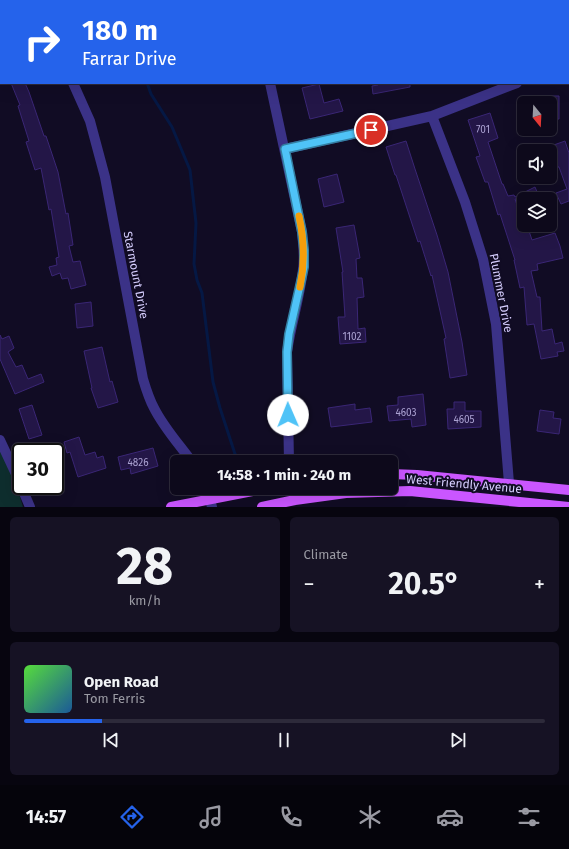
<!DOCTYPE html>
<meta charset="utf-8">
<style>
:root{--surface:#0d091b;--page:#161224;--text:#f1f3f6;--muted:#9a9aa3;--line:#2d2a3a;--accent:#2563eb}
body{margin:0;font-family:"Fira Sans",sans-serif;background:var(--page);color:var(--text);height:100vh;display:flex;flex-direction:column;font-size:15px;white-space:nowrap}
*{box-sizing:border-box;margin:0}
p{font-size:13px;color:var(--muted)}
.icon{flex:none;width:22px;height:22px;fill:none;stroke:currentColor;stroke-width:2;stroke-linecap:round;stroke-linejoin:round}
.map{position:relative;height:507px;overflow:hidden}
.drawer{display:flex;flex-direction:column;gap:10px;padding:10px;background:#07050f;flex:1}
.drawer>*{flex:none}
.top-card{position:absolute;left:0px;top:0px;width:569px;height:84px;box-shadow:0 4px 16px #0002,0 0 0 1px var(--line);background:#2563eb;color:#fff;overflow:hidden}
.needle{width:26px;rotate:162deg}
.buttons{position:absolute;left:517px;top:96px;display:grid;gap:8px}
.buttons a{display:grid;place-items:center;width:40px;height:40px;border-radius:6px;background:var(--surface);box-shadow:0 4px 16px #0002,0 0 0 1px var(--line);font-size:20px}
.speed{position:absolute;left:12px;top:443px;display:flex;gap:8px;font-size:20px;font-weight:700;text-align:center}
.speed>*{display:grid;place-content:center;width:52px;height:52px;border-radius:50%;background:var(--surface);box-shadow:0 4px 16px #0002,0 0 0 1px var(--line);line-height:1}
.speed .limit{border:2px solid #111;border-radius:6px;background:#fff;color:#111}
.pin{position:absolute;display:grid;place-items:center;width:34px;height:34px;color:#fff;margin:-17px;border:2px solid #fff;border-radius:50%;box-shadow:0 1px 4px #0007}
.me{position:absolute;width:44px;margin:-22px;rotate:359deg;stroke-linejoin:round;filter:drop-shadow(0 0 3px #0008)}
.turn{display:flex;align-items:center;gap:14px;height:84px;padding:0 16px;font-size:18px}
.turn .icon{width:52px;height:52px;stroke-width:2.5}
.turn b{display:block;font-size:28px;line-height:34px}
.big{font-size:30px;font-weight:700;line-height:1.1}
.drawer .card{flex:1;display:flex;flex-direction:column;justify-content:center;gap:6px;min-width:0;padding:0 14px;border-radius:6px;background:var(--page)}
.drawer .dial{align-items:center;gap:0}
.dial b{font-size:52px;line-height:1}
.song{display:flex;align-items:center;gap:12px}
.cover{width:48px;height:48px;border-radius:6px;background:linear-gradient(135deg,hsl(110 70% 55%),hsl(210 70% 35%))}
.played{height:4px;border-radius:2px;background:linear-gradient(90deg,var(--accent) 15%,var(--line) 15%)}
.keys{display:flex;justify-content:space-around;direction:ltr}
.heat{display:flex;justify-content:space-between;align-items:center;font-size:22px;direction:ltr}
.drawer .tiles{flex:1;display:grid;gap:10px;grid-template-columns:1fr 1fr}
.card:last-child{grid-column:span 2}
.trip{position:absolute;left:170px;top:455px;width:228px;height:40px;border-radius:6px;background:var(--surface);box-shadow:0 4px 16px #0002,0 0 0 1px var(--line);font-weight:700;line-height:40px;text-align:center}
.dock{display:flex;height:64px;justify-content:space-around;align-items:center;background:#05040b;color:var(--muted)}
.dock .icon{width:28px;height:28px}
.dock .on{color:var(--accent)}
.dock b{font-size:18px;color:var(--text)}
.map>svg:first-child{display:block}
.green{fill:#0e2e2e}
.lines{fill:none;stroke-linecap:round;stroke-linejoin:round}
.stream{stroke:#051844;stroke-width:3}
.building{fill:#231647;stroke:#3a2675}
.minor{stroke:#3b3287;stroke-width:10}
.major{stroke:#ca56ff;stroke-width:10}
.route-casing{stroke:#337fa1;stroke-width:10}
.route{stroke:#4fc3f7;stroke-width:7}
.slow{stroke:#f59e0b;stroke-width:7}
.labels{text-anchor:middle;stroke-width:4;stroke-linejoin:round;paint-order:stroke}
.number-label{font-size:10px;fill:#aaa1d1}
.street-label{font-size:12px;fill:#d7cfff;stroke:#110c24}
</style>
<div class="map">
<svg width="569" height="507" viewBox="0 0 569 507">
<rect width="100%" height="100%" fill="#110c24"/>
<path class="green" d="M0,448L14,477L23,507H0Z"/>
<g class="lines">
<path class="stream" d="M117,0L118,1
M147,83L151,94L172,127L190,170L196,223L194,264L197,280L202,293L213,382L220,408L235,454L241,462"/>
</g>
<path class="building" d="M11,83H25L29,92L44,136H46L58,172L66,214L68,213L73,245L69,246L73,262L80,261L86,285L71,289L68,278L62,279L60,273L52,276L49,267L57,265L56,258L59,257L51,209L49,210L41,168L35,170L26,142L29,141L18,106L20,105Z
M377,83H410V87L373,94L372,86L378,85Z
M319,84L324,103L339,99L343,111L310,119L302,88Z
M550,96H559V119L550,120Z
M490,113L498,138L488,142L502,184H503L508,196L514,195L515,197L535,187L540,199H515L521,217L524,216V225H527L532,240L555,233L560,246L563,258L537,264L538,270L531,271L537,297H540L542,331L552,329L555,344L562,342L564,351L557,352L558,356L541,359L534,324L527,325L524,287L520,288L514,260H515L500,214L498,215L488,182H485L476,157L480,156L468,120Z
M406,141L415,169L437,235L448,272L462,342L467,375L450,378L444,339L446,338L432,275L431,276L420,241L418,242L396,175H395L386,147Z
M565,141L569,153V201L561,204L556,193L567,189L559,167H558L551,146Z
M337,174L344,202L324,207L318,179Z
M354,225L360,258L356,259L357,278H362L364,297L357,298L358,329L365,328L366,342L340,344L338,317H345L342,272H343L336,228Z
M91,302L93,326L77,328L75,304Z
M0,335L2,339L9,336L14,348L8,352L16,367L22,365L28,379L41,374L44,382L15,394L0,359Z
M102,347L110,382L112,381L118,402L98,408L91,388H92L84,351Z
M423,394L426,425L412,427L411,419L389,421L387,406L398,405V397Z
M454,402H465V411H481V427L448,429L447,409H454Z
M355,404V410L370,408L372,422L331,427L328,408Z
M32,405L42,435L29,439L19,409Z
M540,410L554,412L553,418L561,419L559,434L537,431Z
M79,437L85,455L95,452L97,458L103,456L106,468L78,477L70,452L67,453L64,442Z
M153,448L158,466L131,474L130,468L121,470L118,457Z"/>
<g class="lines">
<path class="minor" d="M37,0L38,1
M253,0V1
M550,0V1
M568,25L569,27
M568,64L569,63
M73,83L90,121L105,177L143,379C146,389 149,399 154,408C164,428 179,444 192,462
M270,83L302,232C303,244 305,257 303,269C300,297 291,324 287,352L289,462
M432,116L465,202L483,259L496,324L509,483
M285,149L432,116L517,83
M0,440L21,485
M21,486L30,507
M207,488L212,507"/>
<path class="major" d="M391,474L417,475L569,490
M171,507L268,488
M262,507L295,500L346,493L410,491L569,507"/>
</g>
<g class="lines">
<g class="route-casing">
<path id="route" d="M288,415L287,352L289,334L301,281L304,267V250L302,232L285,149L371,130"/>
</g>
<use href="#route" class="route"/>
<path class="slow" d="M299,216C304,239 305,263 300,287"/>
</g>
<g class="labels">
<g class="number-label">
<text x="483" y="133">701</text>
<text x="352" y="340">1102</text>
<text x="406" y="416">4603</text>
<text x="464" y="423">4605</text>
<text x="138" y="466">4826</text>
</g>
<g class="street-label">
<text transform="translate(136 275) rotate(79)" y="4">Starmount Drive</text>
<text transform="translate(501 293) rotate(79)" y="4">Plummer Drive</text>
<text transform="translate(464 484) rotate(5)" y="4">West Friendly Avenue</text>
</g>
</g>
</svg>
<div class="buttons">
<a><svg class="needle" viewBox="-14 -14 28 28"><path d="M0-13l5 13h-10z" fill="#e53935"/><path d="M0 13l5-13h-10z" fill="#9a9aa3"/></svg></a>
<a><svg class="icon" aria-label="sound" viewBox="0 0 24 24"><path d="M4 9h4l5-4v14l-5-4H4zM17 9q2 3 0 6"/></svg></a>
<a><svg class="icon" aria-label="layers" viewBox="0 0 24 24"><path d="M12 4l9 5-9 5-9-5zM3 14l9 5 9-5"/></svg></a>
</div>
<div class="speed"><div class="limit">30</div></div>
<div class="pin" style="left:371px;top:130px;background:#d93025"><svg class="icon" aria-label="arrive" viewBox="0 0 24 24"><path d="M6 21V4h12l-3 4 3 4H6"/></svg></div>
<svg class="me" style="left:288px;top:415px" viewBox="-20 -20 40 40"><circle r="19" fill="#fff"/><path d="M0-13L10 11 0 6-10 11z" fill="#4fc3f7"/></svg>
<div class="trip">14:58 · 1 min · 240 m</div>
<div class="top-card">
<div class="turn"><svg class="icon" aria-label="right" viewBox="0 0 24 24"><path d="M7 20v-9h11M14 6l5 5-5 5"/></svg><div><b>180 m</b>Farrar Drive</div></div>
</div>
</div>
<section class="drawer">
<div class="tiles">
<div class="card dial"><b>28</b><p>km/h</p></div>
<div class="card"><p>Climate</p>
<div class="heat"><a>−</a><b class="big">20.5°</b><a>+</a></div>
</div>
<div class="card">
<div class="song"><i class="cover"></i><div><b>Open Road</b><p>Tom Ferris</p></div></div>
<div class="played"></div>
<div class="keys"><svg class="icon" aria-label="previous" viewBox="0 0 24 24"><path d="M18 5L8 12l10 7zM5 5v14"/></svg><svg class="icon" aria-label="pause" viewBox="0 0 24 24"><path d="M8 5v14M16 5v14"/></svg><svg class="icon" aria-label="next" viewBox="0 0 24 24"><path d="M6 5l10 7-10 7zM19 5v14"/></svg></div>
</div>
</div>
</section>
<nav class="dock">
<b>14:57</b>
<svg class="icon on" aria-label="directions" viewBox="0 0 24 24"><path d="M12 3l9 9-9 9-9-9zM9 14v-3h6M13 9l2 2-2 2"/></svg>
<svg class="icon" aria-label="music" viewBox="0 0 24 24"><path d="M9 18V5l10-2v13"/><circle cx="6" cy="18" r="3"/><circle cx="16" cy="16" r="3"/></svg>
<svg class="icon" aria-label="phone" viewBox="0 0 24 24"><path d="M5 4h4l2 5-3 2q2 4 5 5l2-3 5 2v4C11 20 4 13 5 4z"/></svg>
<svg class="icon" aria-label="climate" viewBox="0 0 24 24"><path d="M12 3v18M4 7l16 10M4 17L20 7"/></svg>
<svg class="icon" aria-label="car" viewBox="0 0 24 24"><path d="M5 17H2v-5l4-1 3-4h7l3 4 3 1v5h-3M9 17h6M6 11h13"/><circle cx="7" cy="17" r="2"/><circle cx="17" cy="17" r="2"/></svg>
<svg class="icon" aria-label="filters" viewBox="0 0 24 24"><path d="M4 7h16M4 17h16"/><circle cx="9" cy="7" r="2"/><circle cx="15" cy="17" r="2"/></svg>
</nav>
